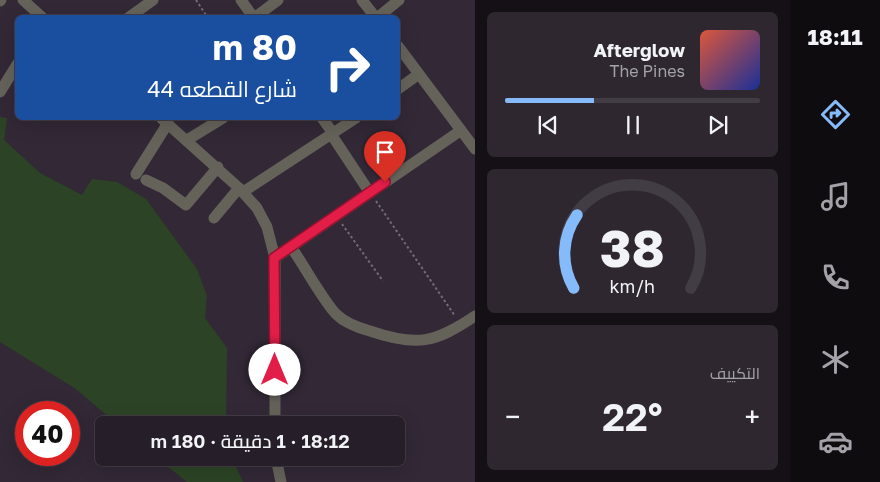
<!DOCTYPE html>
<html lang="ar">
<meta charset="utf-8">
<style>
:root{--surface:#261e28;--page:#2e2730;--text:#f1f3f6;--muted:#a4a2a8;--line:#423c45;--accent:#86bbfb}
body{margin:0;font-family:"Golos Text",Cairo,sans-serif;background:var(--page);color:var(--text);direction:rtl;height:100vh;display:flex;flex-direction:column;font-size:19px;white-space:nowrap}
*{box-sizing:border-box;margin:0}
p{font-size:16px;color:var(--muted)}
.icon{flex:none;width:28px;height:28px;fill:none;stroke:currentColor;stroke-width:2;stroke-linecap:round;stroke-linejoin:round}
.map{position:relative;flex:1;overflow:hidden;direction:ltr}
.panel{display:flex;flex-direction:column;gap:12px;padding:12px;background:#151016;width:315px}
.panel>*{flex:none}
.banner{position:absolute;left:15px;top:15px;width:385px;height:105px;border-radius:8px;box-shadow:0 5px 20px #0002,0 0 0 1px var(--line);direction:rtl;background:#1a4fa0;color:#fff;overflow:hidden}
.speed{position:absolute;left:15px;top:401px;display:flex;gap:10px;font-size:25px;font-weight:700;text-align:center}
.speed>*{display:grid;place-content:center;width:65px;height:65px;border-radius:50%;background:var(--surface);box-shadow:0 5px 20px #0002,0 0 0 1px var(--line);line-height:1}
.speed .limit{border:8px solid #d22;background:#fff;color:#111}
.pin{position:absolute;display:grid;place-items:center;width:42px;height:42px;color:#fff;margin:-51px -21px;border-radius:50% 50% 50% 0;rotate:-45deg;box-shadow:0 0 5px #0007}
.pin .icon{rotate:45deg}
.me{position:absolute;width:55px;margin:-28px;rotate:0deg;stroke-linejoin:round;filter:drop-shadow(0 0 4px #0008)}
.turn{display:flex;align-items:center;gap:18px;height:105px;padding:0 20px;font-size:22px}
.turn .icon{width:65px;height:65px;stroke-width:2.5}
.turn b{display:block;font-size:35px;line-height:42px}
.big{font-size:38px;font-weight:600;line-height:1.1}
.panel .card{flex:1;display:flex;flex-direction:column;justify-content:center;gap:8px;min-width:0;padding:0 18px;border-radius:8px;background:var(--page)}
.panel .dial{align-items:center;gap:0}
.dial svg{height:130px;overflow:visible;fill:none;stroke:var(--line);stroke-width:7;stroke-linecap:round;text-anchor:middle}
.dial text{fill:var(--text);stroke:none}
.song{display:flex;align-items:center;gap:15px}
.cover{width:60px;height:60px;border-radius:8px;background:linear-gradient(135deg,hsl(10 70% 55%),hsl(230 70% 35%))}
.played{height:5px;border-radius:2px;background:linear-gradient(90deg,var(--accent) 35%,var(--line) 35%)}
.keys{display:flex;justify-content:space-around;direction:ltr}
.heat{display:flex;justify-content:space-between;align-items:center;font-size:28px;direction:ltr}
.trip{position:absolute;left:95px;top:416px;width:310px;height:50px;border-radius:8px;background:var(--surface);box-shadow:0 5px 20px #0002,0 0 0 1px var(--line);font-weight:600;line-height:50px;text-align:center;direction:rtl}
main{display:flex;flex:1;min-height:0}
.dock{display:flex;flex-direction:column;width:90px;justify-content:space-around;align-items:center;background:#0f0c10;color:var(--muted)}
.dock .icon{width:35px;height:35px}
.dock .selected{color:var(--accent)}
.dock b{font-size:22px;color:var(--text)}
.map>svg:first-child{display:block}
.green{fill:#2c4425}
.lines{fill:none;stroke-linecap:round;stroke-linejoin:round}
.path{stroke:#736a77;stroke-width:2;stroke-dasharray:2.5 2.5;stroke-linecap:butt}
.minor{stroke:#65625a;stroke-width:11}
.route-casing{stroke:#92132f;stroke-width:12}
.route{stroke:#e11d48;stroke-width:9}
</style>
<main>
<nav class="dock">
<b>18:11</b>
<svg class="icon selected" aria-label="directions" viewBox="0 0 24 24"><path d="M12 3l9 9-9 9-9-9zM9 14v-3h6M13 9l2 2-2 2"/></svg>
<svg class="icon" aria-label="music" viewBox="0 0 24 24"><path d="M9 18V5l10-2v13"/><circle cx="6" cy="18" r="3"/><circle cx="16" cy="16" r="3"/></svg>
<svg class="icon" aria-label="phone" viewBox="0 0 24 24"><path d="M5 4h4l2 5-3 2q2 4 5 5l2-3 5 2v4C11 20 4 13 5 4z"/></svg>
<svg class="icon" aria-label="climate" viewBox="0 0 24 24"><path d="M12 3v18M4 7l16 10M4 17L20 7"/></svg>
<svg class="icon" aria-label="car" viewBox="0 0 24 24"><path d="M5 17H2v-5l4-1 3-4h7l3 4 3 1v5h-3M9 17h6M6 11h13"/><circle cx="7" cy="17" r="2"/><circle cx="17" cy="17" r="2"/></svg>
</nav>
<section class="panel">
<div class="card">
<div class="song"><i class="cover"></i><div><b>Afterglow</b><p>The Pines</p></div></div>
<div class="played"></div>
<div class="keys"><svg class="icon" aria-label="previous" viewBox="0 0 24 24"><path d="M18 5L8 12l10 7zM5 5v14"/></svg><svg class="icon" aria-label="pause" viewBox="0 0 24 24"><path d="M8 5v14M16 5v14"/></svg><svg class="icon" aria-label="next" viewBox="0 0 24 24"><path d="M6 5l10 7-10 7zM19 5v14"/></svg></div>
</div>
<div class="card dial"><svg viewBox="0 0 100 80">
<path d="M14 69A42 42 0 1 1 86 69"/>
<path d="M14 69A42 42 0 0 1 16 24" stroke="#86bbfb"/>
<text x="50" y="56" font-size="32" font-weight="700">38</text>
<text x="50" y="72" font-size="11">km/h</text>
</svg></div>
<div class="card"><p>التكييف</p>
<div class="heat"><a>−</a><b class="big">22°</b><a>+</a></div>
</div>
</section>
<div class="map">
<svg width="475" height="482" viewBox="0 0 475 482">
<rect width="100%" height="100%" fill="#322836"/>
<path class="green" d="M0,117L7,118L4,140L40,173L82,195L92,179L117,182L146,199L197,269L207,296L205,318L227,348L226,425H118L76,389L0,342Z
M157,458H232L243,482H187Z"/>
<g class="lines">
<path class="path" d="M196,0L208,18
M376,201L455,316
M342,224L383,281"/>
<path class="minor" d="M23,0L43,18
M241,0L254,18
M362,0L376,18
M0,1L1,0
M128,18L153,0
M254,18L278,0
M377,18L399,0
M398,46L475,149
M398,89L419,74
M0,92L18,63
M161,118L239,188L257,208L267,227L275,258V425
M322,118L333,133
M331,134L370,193
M187,140L223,118
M136,174L168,123
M146,180L163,188L186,205L218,167
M243,192L356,118
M214,218L239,188
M291,247C304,265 322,299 336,314C345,323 359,328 370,331C417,347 435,343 475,316
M275,258L460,131
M276,458L281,482"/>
</g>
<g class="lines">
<g class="route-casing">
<path id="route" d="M275,370L274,258L385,182"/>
</g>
<use href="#route" class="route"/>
</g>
</svg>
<div class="speed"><div class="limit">40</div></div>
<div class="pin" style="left:385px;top:182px;background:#d93025"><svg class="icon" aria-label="arrive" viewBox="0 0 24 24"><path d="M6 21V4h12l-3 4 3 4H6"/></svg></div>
<svg class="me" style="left:275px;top:370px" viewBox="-20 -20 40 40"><circle r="19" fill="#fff"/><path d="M0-13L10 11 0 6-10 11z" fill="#e11d48"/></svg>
<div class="trip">18:12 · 1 دقيقة · 180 m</div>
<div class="banner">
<div class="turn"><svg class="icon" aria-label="right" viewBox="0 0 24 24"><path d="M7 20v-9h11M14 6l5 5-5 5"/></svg><div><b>80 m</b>شارع القطعه 44</div></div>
</div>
</div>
</main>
